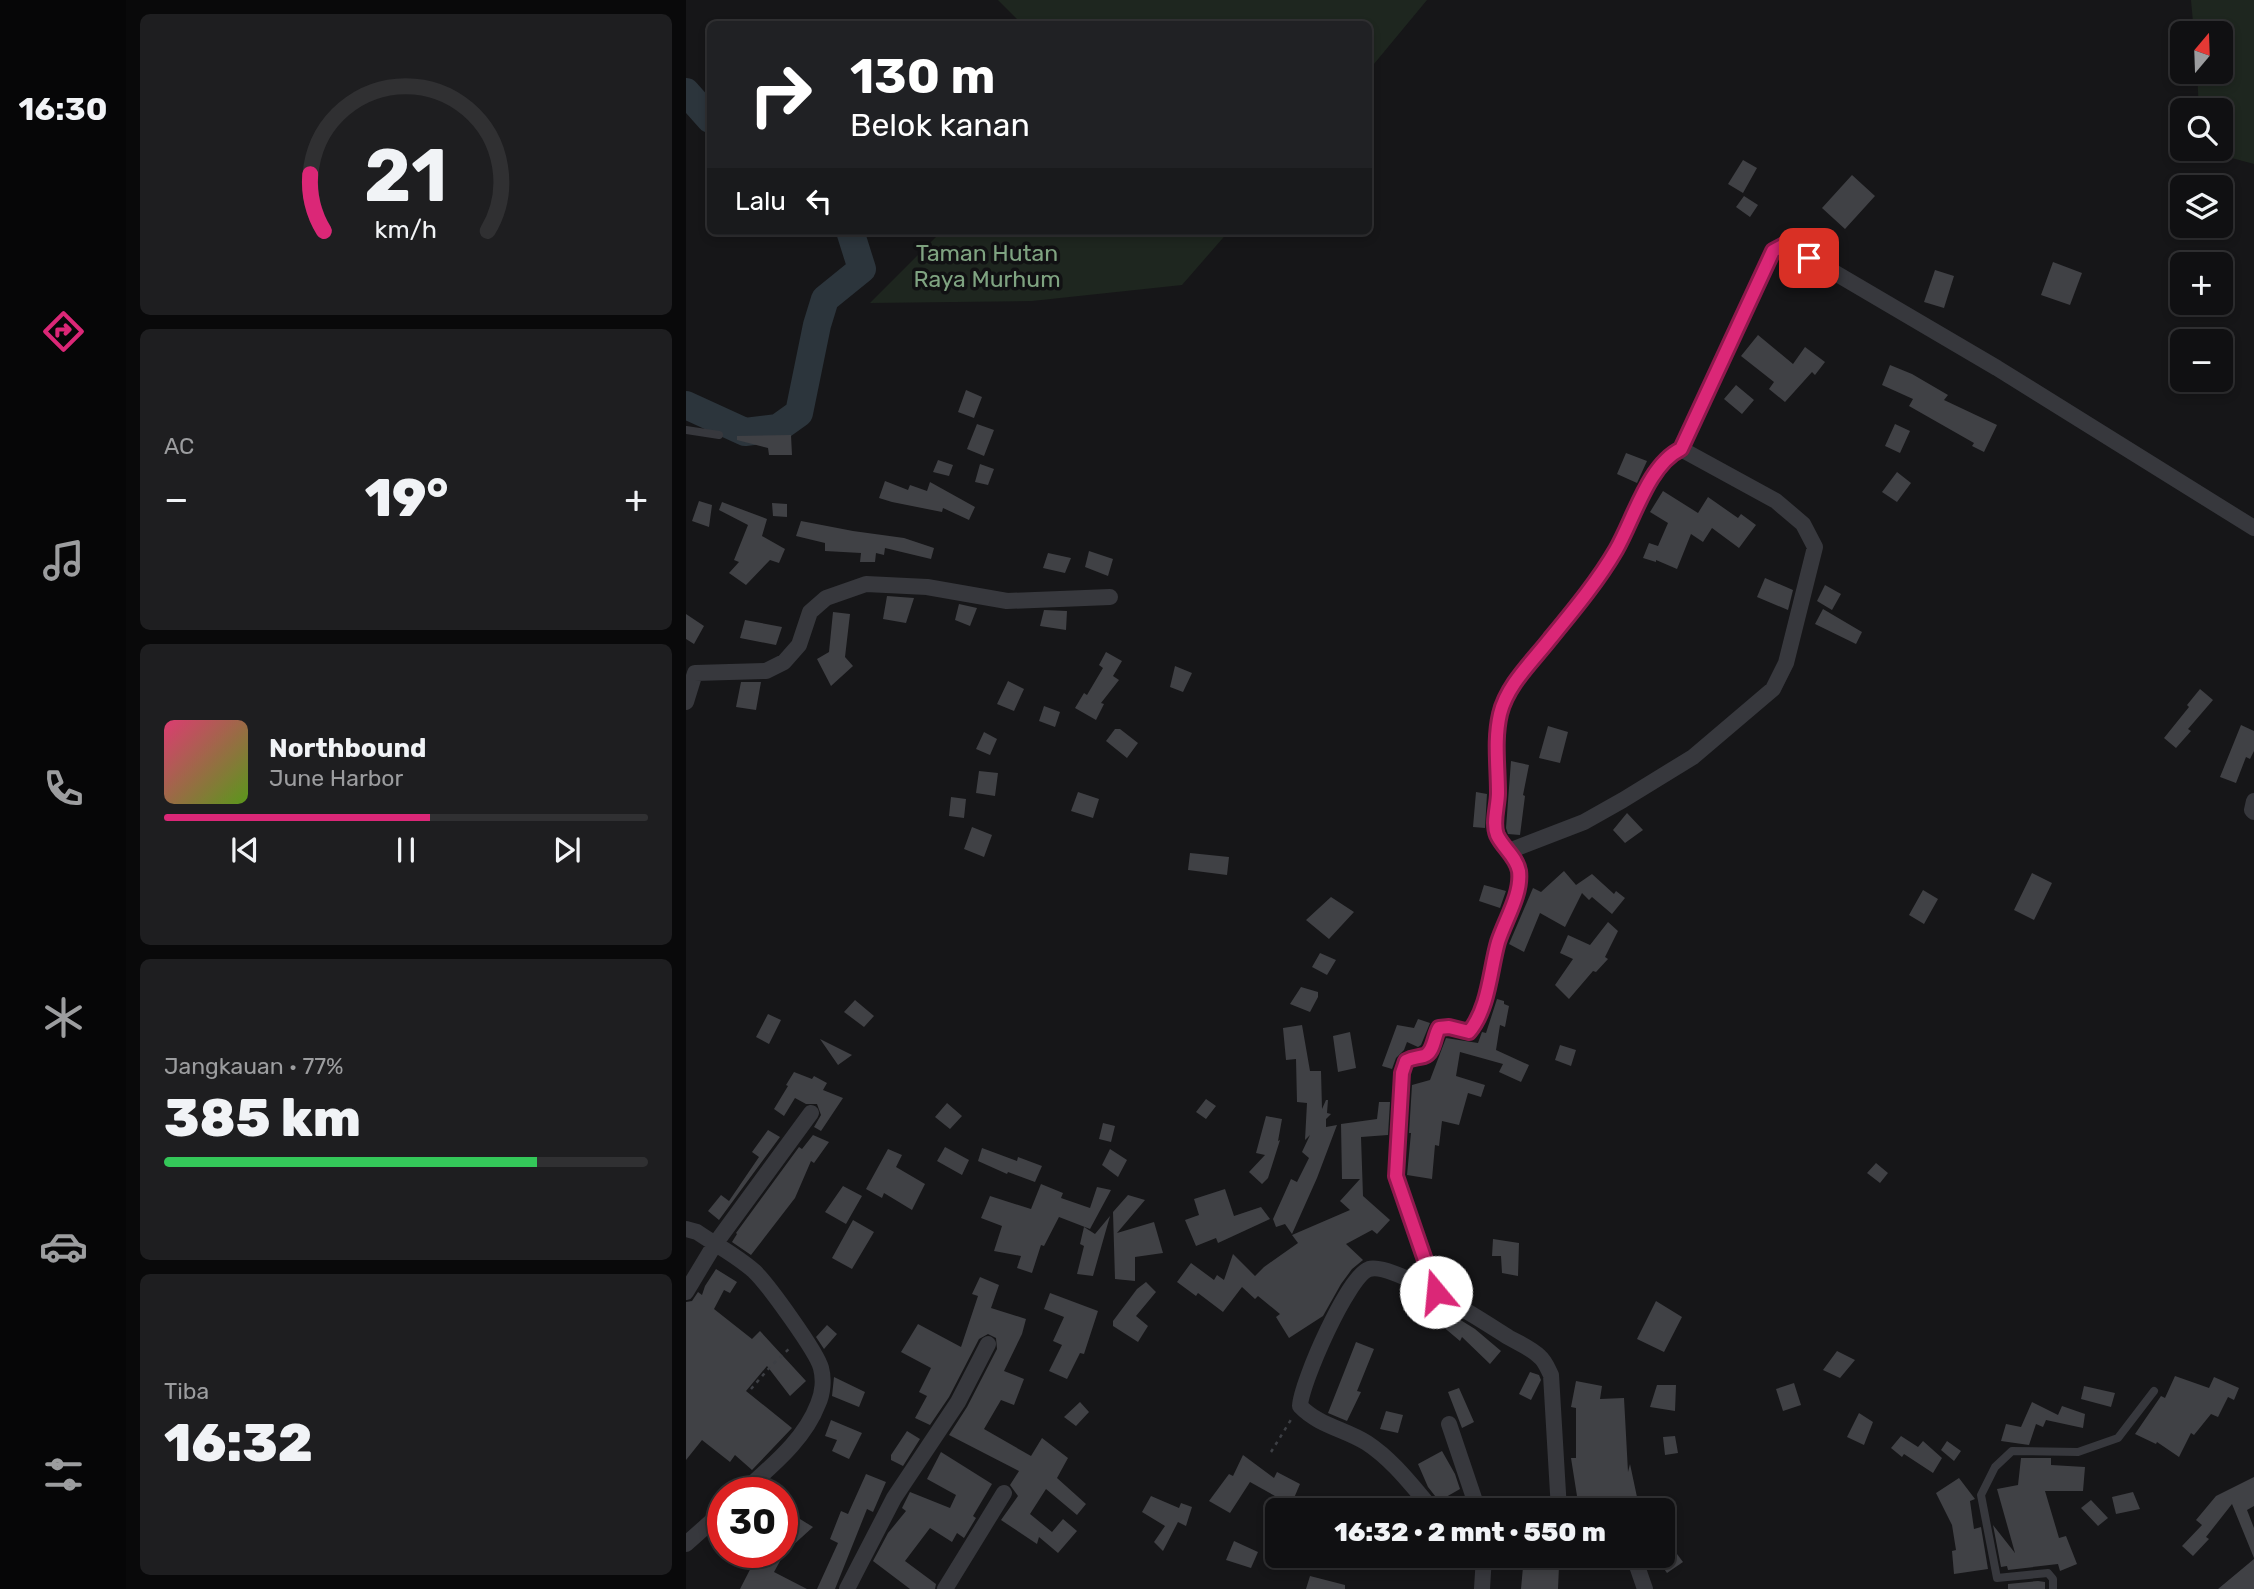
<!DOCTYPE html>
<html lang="id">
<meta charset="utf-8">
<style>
:root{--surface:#101012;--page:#1e1e20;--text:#f1f3f6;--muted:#9c9d9f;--line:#303032;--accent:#db2777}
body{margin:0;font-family:Rubik,sans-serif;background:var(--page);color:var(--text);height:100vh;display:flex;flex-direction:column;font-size:26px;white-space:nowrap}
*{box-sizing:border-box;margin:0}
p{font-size:23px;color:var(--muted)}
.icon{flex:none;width:38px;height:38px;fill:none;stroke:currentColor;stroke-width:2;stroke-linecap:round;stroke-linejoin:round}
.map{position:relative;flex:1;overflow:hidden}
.panel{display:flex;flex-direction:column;gap:14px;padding:14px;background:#09090a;width:560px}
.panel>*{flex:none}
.guide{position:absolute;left:21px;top:21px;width:665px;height:214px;border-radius:10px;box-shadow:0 4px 10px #0003,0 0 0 2px var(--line);background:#202124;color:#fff;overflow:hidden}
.needle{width:46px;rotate:19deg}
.tools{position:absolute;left:1484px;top:21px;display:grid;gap:14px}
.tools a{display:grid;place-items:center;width:63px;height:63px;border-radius:10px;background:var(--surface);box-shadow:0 4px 10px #0003,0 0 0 2px var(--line);font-size:35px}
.speed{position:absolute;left:21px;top:1477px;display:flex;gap:14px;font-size:35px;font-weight:700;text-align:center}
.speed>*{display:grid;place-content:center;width:91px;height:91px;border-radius:50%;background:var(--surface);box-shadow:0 4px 10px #0003,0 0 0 2px var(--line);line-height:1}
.speed .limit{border:10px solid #d22;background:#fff;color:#111}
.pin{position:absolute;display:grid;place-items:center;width:60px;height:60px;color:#fff;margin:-30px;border-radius:14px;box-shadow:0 4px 10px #0006}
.me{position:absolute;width:77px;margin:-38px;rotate:343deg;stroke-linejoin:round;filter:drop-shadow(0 0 5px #0008)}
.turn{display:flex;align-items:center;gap:24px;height:147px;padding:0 28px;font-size:32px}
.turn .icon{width:91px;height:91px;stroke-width:2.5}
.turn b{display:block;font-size:49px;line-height:60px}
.then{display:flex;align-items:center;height:66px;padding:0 28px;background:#0003;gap:14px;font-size:26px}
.big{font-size:52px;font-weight:800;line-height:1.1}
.panel .widget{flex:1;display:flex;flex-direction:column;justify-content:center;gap:10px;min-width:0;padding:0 24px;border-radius:10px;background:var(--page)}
.panel .dial{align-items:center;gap:0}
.dial svg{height:182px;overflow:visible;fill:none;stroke:var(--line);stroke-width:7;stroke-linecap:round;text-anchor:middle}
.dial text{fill:var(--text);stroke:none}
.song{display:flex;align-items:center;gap:21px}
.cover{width:84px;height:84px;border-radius:10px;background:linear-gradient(135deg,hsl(340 70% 55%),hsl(90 70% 35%))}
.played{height:7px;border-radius:4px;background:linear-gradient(90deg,var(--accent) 55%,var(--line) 55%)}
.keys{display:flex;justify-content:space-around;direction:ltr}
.heat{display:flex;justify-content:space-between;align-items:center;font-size:38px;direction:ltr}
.charge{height:10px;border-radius:5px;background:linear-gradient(90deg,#34c759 77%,var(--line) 0)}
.trip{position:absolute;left:579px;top:1498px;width:410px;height:70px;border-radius:10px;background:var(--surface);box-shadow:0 4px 10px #0003,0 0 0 2px var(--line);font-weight:800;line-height:70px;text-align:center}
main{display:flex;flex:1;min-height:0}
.tabs{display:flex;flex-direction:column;width:126px;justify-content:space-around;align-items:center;background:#060607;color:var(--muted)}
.tabs .icon{width:49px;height:49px}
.tabs .selected{color:var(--accent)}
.tabs b{font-size:32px;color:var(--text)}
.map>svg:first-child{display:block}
.green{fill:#1e261f}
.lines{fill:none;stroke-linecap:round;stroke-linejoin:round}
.river{stroke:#2c353c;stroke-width:28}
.building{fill:#404145}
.path{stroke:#3d3f44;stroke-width:2.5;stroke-dasharray:3.5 5;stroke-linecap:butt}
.lane{stroke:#37383d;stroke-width:8}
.street{stroke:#37383d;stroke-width:16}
.route-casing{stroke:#8e194d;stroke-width:18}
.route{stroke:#db2777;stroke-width:12}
.labels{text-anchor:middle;stroke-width:7;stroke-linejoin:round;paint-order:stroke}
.park-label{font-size:23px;fill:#7fa381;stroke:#111113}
</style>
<main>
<nav class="tabs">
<b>16:30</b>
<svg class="icon selected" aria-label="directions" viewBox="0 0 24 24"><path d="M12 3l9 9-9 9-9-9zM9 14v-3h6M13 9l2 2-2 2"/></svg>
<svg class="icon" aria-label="music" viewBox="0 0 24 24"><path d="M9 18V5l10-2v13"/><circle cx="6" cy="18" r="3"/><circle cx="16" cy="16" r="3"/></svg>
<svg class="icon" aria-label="phone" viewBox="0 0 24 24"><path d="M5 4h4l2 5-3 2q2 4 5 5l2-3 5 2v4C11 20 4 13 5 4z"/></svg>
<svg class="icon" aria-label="climate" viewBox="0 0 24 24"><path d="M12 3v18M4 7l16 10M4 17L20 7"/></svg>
<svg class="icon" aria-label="car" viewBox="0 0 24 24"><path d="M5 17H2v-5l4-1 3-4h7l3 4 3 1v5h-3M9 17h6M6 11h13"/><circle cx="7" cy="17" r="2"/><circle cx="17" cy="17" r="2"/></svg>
<svg class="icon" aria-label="filters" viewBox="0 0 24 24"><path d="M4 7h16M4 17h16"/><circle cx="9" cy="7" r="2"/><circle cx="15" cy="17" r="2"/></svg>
</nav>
<section class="panel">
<div class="widget dial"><svg viewBox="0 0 100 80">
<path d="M14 69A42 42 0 1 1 86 69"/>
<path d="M14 69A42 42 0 0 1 8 44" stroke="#db2777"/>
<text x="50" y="56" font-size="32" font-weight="700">21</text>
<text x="50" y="72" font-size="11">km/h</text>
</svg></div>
<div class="widget"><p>AC</p>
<div class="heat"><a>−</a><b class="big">19°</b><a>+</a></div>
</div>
<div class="widget">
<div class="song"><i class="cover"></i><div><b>Northbound</b><p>June Harbor</p></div></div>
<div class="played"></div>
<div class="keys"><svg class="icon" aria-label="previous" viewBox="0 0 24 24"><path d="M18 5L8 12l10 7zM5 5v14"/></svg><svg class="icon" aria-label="pause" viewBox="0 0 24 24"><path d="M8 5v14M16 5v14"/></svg><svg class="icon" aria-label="next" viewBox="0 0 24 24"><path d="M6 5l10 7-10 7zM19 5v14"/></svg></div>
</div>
<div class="widget"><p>Jangkauan · 77%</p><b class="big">385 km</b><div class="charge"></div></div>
<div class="widget"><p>Tiba</p><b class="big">16:32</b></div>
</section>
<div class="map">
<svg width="1568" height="1589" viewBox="0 0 1568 1589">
<rect width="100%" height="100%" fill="#161618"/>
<path class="green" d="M312,0H741L683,70L682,24H336Z
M1505,0H1568V164L1516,150L1535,149V110H1513L1511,72H1535V33H1508Z
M256,231H543L496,285L346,301L184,303Z"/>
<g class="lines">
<path class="river" d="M0,92L24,119
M0,405L59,432L92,428L113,413L131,325L139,299L176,269L164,231"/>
</g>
<path class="building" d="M1057,160L1071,168L1057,193L1042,184Z
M1166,175L1189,196L1159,229L1136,208Z
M1058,196L1072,205L1064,217L1050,207Z
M1367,262L1396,273L1384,305L1355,295Z
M1249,270L1268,276L1258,308L1238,302Z
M1072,335L1107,364L1119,347L1139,362L1129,375L1126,372L1099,402L1083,389L1088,382L1055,356Z
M1204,365L1226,374L1262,395L1258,400L1311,425L1298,452L1286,446L1288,443L1223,406L1227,399L1196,385Z
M1050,385L1068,400L1056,414L1038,399Z
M280,390L296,397L288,418L272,412Z
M291,424L308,430L298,456L281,449Z
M1209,424L1224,431L1214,453L1199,446Z
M105,435L106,455H83L82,448L51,440V436Z
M940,453L961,461L951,483L931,474Z
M252,460L267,465L263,476L247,472Z
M294,464L308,469L302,485L289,482Z
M1211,472L1225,483L1211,502L1196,492Z
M199,481L222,490L224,485L241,491L244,482L289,507L283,520L257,508L256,512L206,502L193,498Z
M977,491L1012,513L1022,497L1052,518L1055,514L1070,525L1053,548L1026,528L1017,542L1005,534L991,569L970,560V562L957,558L963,543L972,546L982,523L964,512Z
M13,501L26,505L23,527L6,521Z
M36,502L81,519L76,536L99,549L93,563L84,560L60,585L43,573L53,562L48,560L62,525L33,510Z
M86,503L101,504V517L87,516Z
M115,521L167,531L218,538L248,548L245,559L199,548L198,555L190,553L189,562H174L175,553L139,551V543L110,536Z
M403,551L427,559L422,576L399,567Z
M362,553L385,558L379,573L357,568Z
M1079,578L1107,590L1102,610L1071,597Z
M1139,585L1155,594L1146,610L1131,601Z
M201,596L228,598L220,623L197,619Z
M273,604L291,608L284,626L269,620Z
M1137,609L1176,632L1170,644L1129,624Z
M358,610L381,611L380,630L354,626Z
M147,612L164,614L159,657L167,666L145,686L131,659L143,652Z
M0,614L18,626L8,644L0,639Z
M59,620L96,627L90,645L54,638Z
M420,652L436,661L427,676L433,680L415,703L418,704L410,720L389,708L398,693L401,695L417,668L413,665Z
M489,666L506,673L497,692L484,687Z
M322,681L338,689L328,711L311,704Z
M55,682H75L70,710L50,707Z
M1514,689L1527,700L1502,729L1505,731L1490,748L1478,738L1503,707L1501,705Z
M358,706L374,712L369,727L353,721Z
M1555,725L1568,731V751L1564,759L1560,757L1550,783L1534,777Z
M862,726L882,732L874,763L853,758Z
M429,729H434L452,743L441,758L420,741Z
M298,732L311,739L304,755L290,749Z
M825,761L843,765L837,795L839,796L834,835L822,834L820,828Z
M293,771L312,773L309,796L290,793Z
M392,792L413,799L407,818L385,811Z
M790,792L801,794L799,828L787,827Z
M265,797L280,799L278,818L263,816Z
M941,813L957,830L939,843L927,830Z
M286,827L306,835L298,857L278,849Z
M504,853L543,857L541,875L502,870Z
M878,871L890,885L906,874L928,894L930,891L939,898L926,914L906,897L903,900L896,893L879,927L854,913L838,952L823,944L847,888L855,892Z
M1346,873L1366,883L1348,920L1328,910Z
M798,885L820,891L814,908L793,901Z
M1237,890L1252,899L1238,924L1223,915Z
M645,897L668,912L643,939L620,920Z
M922,922L932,931L919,957L922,959L910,972L907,971L883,999L869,985L887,959L874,953L882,935L904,945Z
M634,953L650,960L641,975L626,967Z
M615,987L632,992V997L624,1012L604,1004Z
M811,999L818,1001V1004L823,1006L819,1027L814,1025L810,1050L843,1065L835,1082L813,1072L817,1064L774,1052L770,1076L799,1085L795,1097L782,1093L773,1125L756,1121L753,1146L749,1145L746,1179L721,1175L725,1133H723L726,1085L744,1080L760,1038L792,1043L796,1032L800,1033Z
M169,1000L188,1016L178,1027L158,1012Z
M82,1014L95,1020L83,1044L70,1037Z
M732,1019L744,1023L735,1045L732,1047L721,1042L718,1050L710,1058L706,1069L696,1066L711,1025L728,1028Z
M616,1025L624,1071H635L636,1109L640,1100H642L641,1113L645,1114L640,1119V1127L651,1125L631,1178L606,1234L599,1224L590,1227L587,1219L605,1179L611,1182L623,1158L616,1152L624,1135L619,1140L621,1103L611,1102L610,1059L600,1060L597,1028Z
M664,1032L670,1068L652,1072L647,1036Z
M134,1039L166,1055L152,1065Z
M874,1045L890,1050L885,1066L869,1060Z
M108,1072L126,1079L128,1076L141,1083L137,1090L157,1098L135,1131L128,1127L135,1115L131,1104H120L109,1098L98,1116L88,1109L102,1086L100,1085Z
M520,1099L530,1106L520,1119L510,1112Z
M693,1102H704L702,1135L675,1137L677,1196L704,1220L691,1234L686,1230L660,1244L677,1260L666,1269L655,1284L637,1316L603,1338L590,1317L594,1314L572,1296L569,1299L556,1287L537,1312L512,1293L510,1296L491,1282L505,1263L528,1280L531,1275L538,1280L547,1254L569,1276L578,1267L612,1243L606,1235L664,1210L654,1201L674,1179H656L655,1124L691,1119Z
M261,1103L276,1116L264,1129L249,1117Z
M580,1116L596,1119L592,1141L594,1140L582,1178L576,1184L563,1172L579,1155L570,1153Z
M417,1123L429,1126L425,1142L413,1139Z
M82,1130L94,1137L33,1220L22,1211L35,1195L43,1201L73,1157L66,1152Z
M127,1135L143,1142L128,1163L125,1161L109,1198L65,1255L46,1242L51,1234L50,1233L113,1147L116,1149Z
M259,1147L283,1160L276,1175L251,1161Z
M296,1148L331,1161L332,1157L356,1166L349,1182L322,1172L321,1174L292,1161Z
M202,1149L216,1155L210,1167L239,1184L226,1210L198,1193L196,1198L180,1189Z
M424,1149L441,1160L432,1177L416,1165Z
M1190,1163L1202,1173L1194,1183L1181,1173Z
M355,1184L377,1193L375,1198L404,1208L411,1187L425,1190L404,1229L373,1217L358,1246L355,1245L346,1273L331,1268L335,1256L308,1251L316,1226L295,1218L304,1196L345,1209Z
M157,1186L176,1196L160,1224L139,1212Z
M539,1189L548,1216L575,1207L584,1219L532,1243L530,1238L510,1246L499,1220L513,1215L508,1199Z
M442,1195L459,1200L431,1233L468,1222L477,1253L449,1257V1281L429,1279L427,1212Z
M424,1216L407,1276L391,1274L398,1246L394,1244L398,1227L409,1234Z
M167,1220L188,1232L166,1269L146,1258Z
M807,1239L833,1243L832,1276L816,1273L815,1256H806Z
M30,1269L51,1282L44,1293L38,1290L28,1309L66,1339L74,1331L120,1381L104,1396L81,1366L60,1391L106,1428L66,1470L49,1455L44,1462L16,1440L0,1460V1302L6,1301L12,1292L16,1295L19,1286Z
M294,1277L313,1285L305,1308L340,1319L336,1334L318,1371L338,1379L328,1405L315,1400L298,1429L345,1456L356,1438L382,1458L371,1478L400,1504L391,1515L360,1489L344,1514L366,1532L377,1519L391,1531L372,1553L353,1537L351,1544L315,1520L332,1496L324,1485L333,1471L263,1435L281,1407L311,1349L310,1338L302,1334L293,1339L263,1397L244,1425L229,1418L241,1396L233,1392L245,1368L215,1352L232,1324L275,1347L292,1296L286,1294Z
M460,1282L470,1292L450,1316L462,1326L452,1342L427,1326V1321L451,1289Z
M364,1293L412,1311L398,1354L394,1353L381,1379L363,1371L376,1345L367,1341L378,1317L358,1309Z
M724,1296L768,1316L789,1329L815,1351L804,1364L776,1337L774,1341L749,1320L746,1325L717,1310Z
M970,1301L996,1317L978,1352L951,1339Z
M141,1325L151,1334L138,1349L130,1337Z
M670,1342L688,1349L671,1391L675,1392L661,1421L642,1413Z
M1151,1351L1169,1360L1154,1378L1137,1370Z
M844,1372L853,1375L855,1380L845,1400L833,1394Z
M1489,1376L1523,1388L1528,1377L1553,1388L1548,1400L1542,1397L1532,1417L1525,1414L1508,1435L1505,1433L1493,1457L1471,1442L1470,1444L1449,1434L1475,1396L1479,1398Z
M148,1377L179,1392L173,1407L146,1396Z
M890,1381L916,1386L914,1399L938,1398L942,1472L944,1464L951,1497L960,1510H897L891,1496L885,1458H890V1408L885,1407Z
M1108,1383L1115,1405L1097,1411L1090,1389Z
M971,1385H990L989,1411L964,1407Z
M1398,1386L1429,1393L1425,1407L1395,1399Z
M773,1388L788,1422L776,1428L762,1392Z
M394,1402L403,1412L390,1426L378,1417Z
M1346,1402L1372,1415L1376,1406L1399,1414L1397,1428L1360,1420L1357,1427L1350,1424L1343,1445L1315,1441L1320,1424L1335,1427Z
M700,1411L717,1415L712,1433L694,1429Z
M1173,1413L1187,1422L1178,1445L1161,1437Z
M145,1420L176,1433L163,1459L146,1451L151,1440L139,1436Z
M221,1431L234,1439L217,1466L205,1460V1455Z
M989,1436L992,1453L979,1455L977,1437Z
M1215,1436L1232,1447L1237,1441L1256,1458L1247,1473L1218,1454L1216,1457L1205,1448Z
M1261,1441L1275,1451L1268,1461L1255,1450Z
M756,1451L769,1474L774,1489L753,1501L742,1487L732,1464Z
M255,1452L306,1484L287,1516L290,1518L278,1538L271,1533L266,1542L244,1528L219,1561L250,1584L249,1589H224L187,1561L202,1533L220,1511L216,1508L224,1492L264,1508L270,1495L241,1479Z
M557,1455L588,1478L591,1472L614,1484L605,1505L564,1482L544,1513L523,1501L543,1474L547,1476Z
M1335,1458H1365V1465L1399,1467L1397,1491H1359L1373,1538L1380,1536L1391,1564L1374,1571L1372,1564L1322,1570L1321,1566L1315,1567L1307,1525L1329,1553L1311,1489L1332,1485Z
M180,1474L200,1482L187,1512L181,1509L149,1589H131L152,1543L144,1539L155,1511L162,1514Z
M1568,1477V1506L1561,1510L1568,1528V1558L1546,1504L1520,1537L1523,1539L1507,1556L1496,1546L1516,1525L1510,1520L1530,1496Z
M1273,1478L1289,1499L1284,1501L1288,1529L1295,1527L1302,1569L1268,1574L1266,1551L1270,1550L1266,1525L1250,1493Z
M1447,1492L1454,1509L1430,1514L1426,1497Z
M465,1496L493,1508L495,1503L506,1507L500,1526L492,1522L477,1551L468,1542L479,1526L456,1512Z
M1405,1500L1422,1518L1412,1526L1395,1508Z
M96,1508L127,1527L105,1547L96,1543Z
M976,1534L997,1562L981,1573L969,1556H976Z
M548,1541L572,1552L565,1568L540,1560Z
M73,1552H99L88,1572L121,1589H54Z
M838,1556H861V1567L873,1566L872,1589H835Z
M1568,1559V1589H1532Z
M624,1576L659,1585V1589H620Z
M1352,1581L1359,1582V1589H1322V1584Z"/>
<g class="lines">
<path class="path" d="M65,1389L84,1367L106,1346
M585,1452L606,1418"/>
<path class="lane" d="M0,430L33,435
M1367,1589V1579L1362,1573L1311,1578L1295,1495L1309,1467L1326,1451L1392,1452L1432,1438L1468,1391"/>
<path class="street" d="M0,702L9,673L80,671L98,662L113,645L124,612L140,598L180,584L241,587L321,601L424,597
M1568,801L1566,810L1568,812
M823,851L898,822L937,800L1007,757L1087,689L1100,663L1129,547L1117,524L1090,501L995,449L1087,251L1100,244L1311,368L1568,528
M0,1229L11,1232C30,1245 51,1256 68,1271C81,1283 131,1352 135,1368C138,1379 137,1393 132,1404C118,1441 84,1467 56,1493
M0,1292L29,1244L125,1113
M750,1292L710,1176L716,1073L720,1061C727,1057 731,1058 738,1056C748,1053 748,1036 753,1028L763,1027L784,1032C803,1007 803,971 812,942C819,920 836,894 833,871C831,856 817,848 811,835C806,823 812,806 812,793C812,766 808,740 814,714C821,685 846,662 864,639C886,612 913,580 930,550C948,519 962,465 995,449
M763,1424L792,1510
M747,1510C727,1487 707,1460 681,1443C659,1429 633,1426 614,1406C615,1383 662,1276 683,1269C707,1262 798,1322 822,1337C832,1343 845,1348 854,1357C859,1361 862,1369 865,1375L873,1510
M0,1544L37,1511
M937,1556L950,1563L959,1589
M161,1589L208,1498L272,1402L302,1344
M259,1589L318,1493
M796,1589L798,1556"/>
</g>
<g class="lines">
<g class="route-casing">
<path id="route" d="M750,1292L710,1176L716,1073L720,1061C727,1057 731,1058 738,1056C748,1053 748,1036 753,1028L763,1027L783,1032C803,1008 804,970 812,942C819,920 836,894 833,871C830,856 817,848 811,835C806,823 812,806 812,793C812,766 808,740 814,714C821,685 846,662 864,639C887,611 912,581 930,550C948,519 962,465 995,449L1087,251L1100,244L1123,258"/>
</g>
<use href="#route" class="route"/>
</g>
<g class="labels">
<g class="park-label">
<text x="301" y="261">Taman Hutan<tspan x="301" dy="26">Raya Murhum</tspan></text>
</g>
</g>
</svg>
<div class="tools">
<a><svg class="needle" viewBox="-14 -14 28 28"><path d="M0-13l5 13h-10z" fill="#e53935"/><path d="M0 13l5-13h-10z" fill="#9c9d9f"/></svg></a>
<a><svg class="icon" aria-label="search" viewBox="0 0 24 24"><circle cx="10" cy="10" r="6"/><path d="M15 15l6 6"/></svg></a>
<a><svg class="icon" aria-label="layers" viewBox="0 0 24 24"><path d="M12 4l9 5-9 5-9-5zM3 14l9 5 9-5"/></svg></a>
<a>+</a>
<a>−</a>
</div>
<div class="speed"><div class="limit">30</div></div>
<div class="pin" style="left:1123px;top:258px;background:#d93025"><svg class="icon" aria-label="arrive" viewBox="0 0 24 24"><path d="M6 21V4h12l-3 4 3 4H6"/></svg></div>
<svg class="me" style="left:750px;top:1292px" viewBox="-20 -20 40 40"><circle r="19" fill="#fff"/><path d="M0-13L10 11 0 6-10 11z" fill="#db2777"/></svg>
<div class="trip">16:32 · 2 mnt · 550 m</div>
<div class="guide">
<div class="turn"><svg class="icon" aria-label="right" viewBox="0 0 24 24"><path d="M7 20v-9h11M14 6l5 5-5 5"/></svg><div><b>130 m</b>Belok kanan</div></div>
<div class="then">Lalu<svg class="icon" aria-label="left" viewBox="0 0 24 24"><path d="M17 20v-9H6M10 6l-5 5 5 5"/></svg></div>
</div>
</div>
</main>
